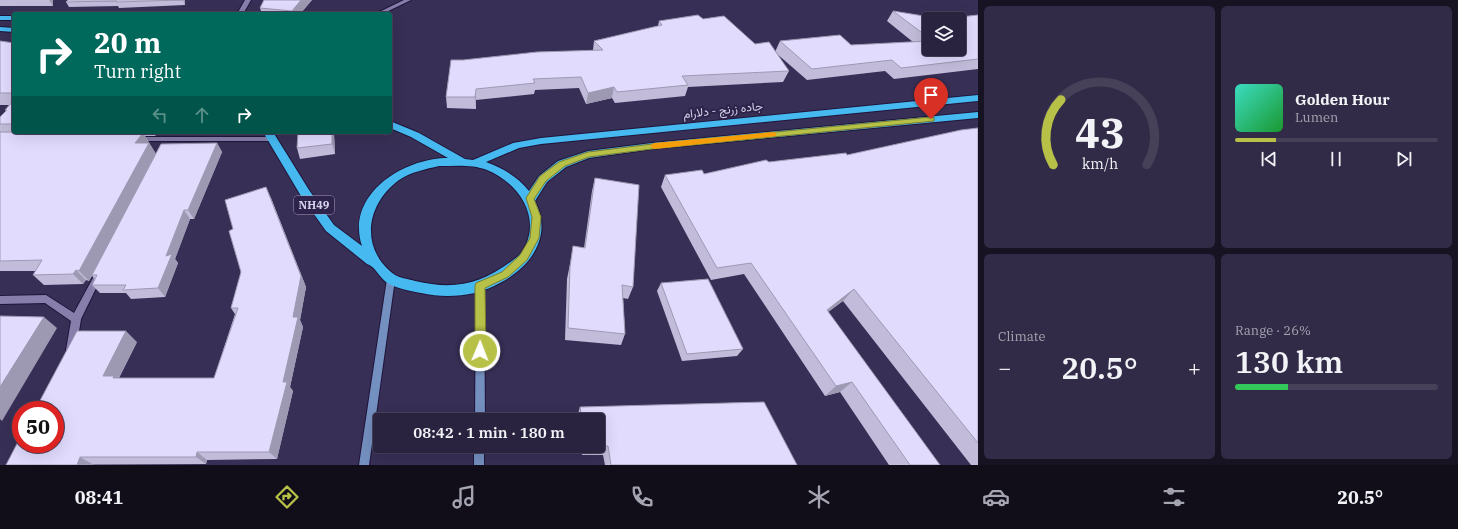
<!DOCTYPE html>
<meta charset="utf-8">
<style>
:root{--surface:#2a2340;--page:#322b47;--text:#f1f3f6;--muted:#a5a4b1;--line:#464059;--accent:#b8c147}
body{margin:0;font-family:"IBM Plex Serif",Vazirmatn,serif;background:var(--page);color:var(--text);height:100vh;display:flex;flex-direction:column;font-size:15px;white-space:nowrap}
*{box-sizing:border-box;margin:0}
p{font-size:13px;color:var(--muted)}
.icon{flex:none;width:22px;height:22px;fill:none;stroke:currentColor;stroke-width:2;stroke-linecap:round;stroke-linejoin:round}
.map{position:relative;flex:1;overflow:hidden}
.side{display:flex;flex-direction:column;gap:6px;padding:6px;background:#171323;width:480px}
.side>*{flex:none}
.hud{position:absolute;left:12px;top:12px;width:380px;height:122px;border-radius:4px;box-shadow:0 4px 16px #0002,0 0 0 1px var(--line);background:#00695c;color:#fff;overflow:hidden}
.controls{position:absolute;left:922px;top:12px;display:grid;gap:8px}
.controls a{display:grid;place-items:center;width:44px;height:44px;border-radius:4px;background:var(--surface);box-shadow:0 4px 16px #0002,0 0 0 1px var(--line);font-size:20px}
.speed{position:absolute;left:12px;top:401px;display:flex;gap:8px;font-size:20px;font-weight:700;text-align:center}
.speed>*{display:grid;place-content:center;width:52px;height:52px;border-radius:50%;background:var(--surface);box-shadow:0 4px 16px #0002,0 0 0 1px var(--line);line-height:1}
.speed .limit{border:6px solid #d22;background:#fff;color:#111}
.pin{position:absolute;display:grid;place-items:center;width:34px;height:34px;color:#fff;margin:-41px -17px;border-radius:50% 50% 50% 0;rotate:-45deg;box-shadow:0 0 4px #0007}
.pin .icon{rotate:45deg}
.me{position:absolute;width:44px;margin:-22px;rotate:1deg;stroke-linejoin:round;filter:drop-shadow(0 0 3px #0008)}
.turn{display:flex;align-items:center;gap:14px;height:84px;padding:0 16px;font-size:18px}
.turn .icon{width:52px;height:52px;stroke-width:2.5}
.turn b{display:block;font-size:28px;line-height:34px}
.lanes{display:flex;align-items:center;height:38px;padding:0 16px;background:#0003;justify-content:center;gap:20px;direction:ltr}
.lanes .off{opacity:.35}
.big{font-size:30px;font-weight:600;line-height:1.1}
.side .tile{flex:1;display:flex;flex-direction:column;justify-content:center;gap:6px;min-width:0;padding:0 14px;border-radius:6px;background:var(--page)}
.side .dial{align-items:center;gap:0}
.dial svg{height:104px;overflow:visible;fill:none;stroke:var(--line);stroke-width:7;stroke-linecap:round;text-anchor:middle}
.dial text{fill:var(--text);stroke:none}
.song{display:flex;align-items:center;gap:12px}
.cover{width:48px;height:48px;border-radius:6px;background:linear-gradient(135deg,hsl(170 70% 55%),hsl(130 70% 35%))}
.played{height:4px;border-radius:2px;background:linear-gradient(90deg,var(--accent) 20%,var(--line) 20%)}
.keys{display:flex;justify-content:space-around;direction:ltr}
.heat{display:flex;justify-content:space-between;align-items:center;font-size:22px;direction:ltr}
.charge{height:6px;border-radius:3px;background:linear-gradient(90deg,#34c759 26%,var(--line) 0)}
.side .tiles{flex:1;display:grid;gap:6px;grid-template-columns:repeat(2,1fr)}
.trip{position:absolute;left:373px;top:413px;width:232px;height:40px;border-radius:4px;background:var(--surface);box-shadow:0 4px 16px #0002,0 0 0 1px var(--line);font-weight:600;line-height:40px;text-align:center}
.menu{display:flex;height:64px;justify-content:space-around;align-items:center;background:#110e1a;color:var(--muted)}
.menu .icon{width:28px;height:28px}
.menu .selected{color:var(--accent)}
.menu b{font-size:18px;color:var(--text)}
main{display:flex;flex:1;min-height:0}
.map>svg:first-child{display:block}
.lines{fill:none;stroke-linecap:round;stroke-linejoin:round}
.street-casing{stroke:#20153a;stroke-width:2}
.secondary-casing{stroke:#20153a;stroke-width:2}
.highway-casing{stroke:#20153a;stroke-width:2}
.street{fill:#877eac;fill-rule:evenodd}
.secondary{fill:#7490c0;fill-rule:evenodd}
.highway{fill:#46b9f0;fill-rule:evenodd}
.wall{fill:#c2bcda;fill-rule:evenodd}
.shaded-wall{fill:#9e99b2}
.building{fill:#e1dbfe;stroke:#9e99b2}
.route{fill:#b8c147;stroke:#787d2e}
.slow{fill:#f59e0b}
.labels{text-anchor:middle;stroke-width:4;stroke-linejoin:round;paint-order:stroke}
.shield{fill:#2e244b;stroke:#a39dba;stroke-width:1}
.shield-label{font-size:11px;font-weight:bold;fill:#d5d1ea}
.street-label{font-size:12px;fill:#d5d1ea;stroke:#2e244b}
</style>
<main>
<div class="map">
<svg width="978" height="465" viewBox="0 0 978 465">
<rect width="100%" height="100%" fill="#382f56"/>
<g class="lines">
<g class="street-casing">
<path id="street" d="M245,0H251L243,14H237Z
M404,0H411L382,14H375Z
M135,137H271L274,139L271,141H135Z
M97,274L100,276L101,278L81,319L76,350L74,353L71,354L68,353L66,350L71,321L45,303L0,304V296L46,295L74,313L94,276Z"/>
</g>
<g class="secondary-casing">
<path id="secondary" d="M391,275L394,277L395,279L369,465H359L387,279L388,277Z
M480,282L483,283L484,286L485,420H475L476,286L477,283Z
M474,446H484V465H474Z"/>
</g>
<g class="highway-casing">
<path id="highway" d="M0,16H14V20H0Z
M0,27L14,28V32L0,31Z
M978,95V101L541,144L519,148L486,162C503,168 518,177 529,191L539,176L558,161L588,151L652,143L978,112V118L652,149L589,158L566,167L547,182L535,201C558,246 516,282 475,293C457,297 438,297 421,293C410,291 394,288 386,282C379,277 375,266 367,264L326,231L301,196L263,132H273L309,190L334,225L362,246C345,195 403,158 448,158L411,137L390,128V121L419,133L465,159L473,160L513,143L541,138ZM439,166C455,166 472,164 487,170C514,181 537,209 528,239C526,246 522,253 517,257C484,283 457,291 415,281C409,279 400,278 395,275C359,249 366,204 399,180C411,172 426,169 439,166Z"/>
</g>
<use href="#street" class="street"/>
<use href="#secondary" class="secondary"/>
<use href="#highway" class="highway"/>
</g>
<path class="wall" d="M0,0H53V6H0Z
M185,0V5L119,8L118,6L69,7L66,2Z
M264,0H312L300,14H262L260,8Z
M893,11L942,19L978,15V69L894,79L885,71L807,80L776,53L789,71L783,82L688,87L685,96L615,103L612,98L586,104L579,88L535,90L534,94L476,100V109L447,108L446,97L593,50L594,41L658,26L659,21L703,19L755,44L775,52L780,41L851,45L913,42L887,21ZM929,19L959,49H929Z
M0,41L14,43V132H158L155,136H145L156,154L217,143L222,152L194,219H190L175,259L178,263L165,297L131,299L126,293H100L92,285L95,279L92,276L89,281L86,280L83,284L44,285L33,275L36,271H0V117L6,111L5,110L9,105H0Z
M978,128V465H971L843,301L828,312L940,465H889L840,392L825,396L744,274L711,280L661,187L665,175L704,174L769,162L847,155Z
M334,134L335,154L300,159L297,148Z
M595,178L633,287L628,299L623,298L625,334L621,345L565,340L567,279L571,259L573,246L584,248L592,191Z
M271,198L306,287L300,320L303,327L290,387L293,391L277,459L207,460L206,464L6,465L137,342L119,378H214L235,314L231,308L241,272L233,229Z
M661,283L743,349L737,356L682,361L657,291Z
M580,407L797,465H605L603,455H582L581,446H598V420H577V417Z"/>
<path class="shaded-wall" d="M49,0H53V6Z
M183,0H185V5Z
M301,0H312L300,14H293L292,11Z
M614,87L612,98L586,104L588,93Z
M476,89V109L475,97Z
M153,132H158L155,136Z
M332,132H334V134L335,154L332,144Z
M143,133L156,154L89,281L79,271L135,143Z
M217,143L222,152L194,219L188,210Z
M266,187L271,198L306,287L300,320L303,327L290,387L293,391L277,459L269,452L283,382L293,317Z
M184,210L190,219L175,259L178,263L165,297L158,288L166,256Z
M76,270L86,280L83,284L73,274Z
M854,289L843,301L816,321L827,310Z
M44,317L57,328L2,421L0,419V387Z
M126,331L137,342L118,379L103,376Z
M852,382L840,392L825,396L836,386Z
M197,452L207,460L206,464L196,457Z
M80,457L94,465H77Z"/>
<path class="building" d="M68,0H183L116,2L117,1L66,2Z
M264,0H301L292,11L260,8Z
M893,11L942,19L978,15V59L901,68L892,60L812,69L780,41L840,35L851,45L929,41V49H959V19H929V38Z
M698,15L703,19L724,16L755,44L769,42L789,71L682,76L688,85L617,92L614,87L588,93L581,77L533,79L535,83L476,89L475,97H446L451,60H463L537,52L603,50L594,41L662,25L659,21Z
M0,41L14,43V93H0Z
M14,100V124H0V117L7,110H5Z
M978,128V443L854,289L827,310L940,465H910L852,382L836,386L751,263L717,268L665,175L702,170L704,174L766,160L769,162L846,153L847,155L961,130Z
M0,132L143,133L135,143H149L79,271L76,270L73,274L33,275L42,260L0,261Z
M298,132H332V144L297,148Z
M217,143L188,210H184L166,256L172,254L158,288L123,290L126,285H92L97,275H92L161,144Z
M595,178L639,185L633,287L622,285L625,334L568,328L570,267L573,246L585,248Z
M266,187L301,276L293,317H298L283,382H287L269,452H197L196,457H80L77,465H6L21,436V444H55V410H35L77,331H126L103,376H114L113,378H214L238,308H231L241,272L229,231L233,229L225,200Z
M708,279L743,349L687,354L661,283Z
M0,316L44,317L0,387Z
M764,402L797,465H611L608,446L586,447V446H598V420H582L580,407Z"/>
<path class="route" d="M931,117L934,118V121L652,149L589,157L565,166L546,181L534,199L541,217L539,238L527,260L508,277L485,288L486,351L484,355L480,356L477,355L475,351V286L476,283L502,272L520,255L530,238L532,217L526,198L540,176L559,162L588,152L652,144Z"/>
<path class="slow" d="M774,132L776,133V136L654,149L650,146L654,143Z"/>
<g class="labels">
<rect class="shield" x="294" y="196" width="40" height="18" rx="3"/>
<g class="shield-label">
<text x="314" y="209">NH49</text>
</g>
<g class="street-label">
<text transform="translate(723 110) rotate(-6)" y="4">جاده زرنج - دلارام</text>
</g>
</g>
</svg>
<div class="controls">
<a><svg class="icon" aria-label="layers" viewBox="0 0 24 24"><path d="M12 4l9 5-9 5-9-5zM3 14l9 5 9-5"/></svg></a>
</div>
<div class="speed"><div class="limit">50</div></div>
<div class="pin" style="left:931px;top:119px;background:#d93025"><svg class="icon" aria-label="arrive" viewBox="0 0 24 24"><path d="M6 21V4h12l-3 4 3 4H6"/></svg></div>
<svg class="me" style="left:480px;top:351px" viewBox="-20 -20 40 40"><circle r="17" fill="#b8c147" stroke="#fff" stroke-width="3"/><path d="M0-11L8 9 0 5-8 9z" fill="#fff"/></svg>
<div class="trip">08:42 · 1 min · 180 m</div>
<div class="hud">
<div class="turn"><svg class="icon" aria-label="right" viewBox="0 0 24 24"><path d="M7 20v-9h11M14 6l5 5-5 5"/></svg><div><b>20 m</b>Turn right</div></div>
<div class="lanes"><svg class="icon off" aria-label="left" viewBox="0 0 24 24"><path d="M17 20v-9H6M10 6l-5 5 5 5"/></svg><svg class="icon off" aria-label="ahead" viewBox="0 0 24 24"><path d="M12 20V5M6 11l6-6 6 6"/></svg><svg class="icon" aria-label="right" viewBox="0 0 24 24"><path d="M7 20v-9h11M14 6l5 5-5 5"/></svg></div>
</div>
</div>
<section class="side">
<div class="tiles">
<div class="tile dial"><svg viewBox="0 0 100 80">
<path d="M14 69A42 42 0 1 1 86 69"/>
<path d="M14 69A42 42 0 0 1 20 19" stroke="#b8c147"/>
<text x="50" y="56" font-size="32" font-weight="700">43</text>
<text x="50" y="72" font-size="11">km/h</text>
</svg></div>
<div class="tile">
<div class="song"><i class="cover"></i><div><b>Golden Hour</b><p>Lumen</p></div></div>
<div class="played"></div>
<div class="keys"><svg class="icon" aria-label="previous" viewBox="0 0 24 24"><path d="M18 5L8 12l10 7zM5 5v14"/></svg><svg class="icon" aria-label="pause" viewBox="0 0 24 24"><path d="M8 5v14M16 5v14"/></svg><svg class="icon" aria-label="next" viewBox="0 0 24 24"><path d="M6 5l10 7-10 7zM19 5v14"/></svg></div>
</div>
<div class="tile"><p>Climate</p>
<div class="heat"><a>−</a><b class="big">20.5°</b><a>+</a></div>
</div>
<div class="tile"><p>Range · 26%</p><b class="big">130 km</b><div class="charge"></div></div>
</div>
</section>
</main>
<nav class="menu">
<b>08:41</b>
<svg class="icon selected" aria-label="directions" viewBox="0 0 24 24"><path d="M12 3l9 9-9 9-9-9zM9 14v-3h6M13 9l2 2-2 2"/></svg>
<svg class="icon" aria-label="music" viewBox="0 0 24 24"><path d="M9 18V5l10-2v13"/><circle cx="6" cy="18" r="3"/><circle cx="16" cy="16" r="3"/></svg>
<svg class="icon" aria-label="phone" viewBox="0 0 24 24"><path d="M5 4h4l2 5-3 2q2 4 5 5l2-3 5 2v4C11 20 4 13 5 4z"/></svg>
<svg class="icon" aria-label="climate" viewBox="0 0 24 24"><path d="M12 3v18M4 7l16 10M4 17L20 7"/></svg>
<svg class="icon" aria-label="car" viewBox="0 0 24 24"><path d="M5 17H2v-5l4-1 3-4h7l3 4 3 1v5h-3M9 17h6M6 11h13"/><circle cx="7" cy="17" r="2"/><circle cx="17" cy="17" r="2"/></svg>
<svg class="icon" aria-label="filters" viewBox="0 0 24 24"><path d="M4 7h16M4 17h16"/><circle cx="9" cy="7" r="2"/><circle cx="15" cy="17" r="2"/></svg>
<b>20.5°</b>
</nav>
